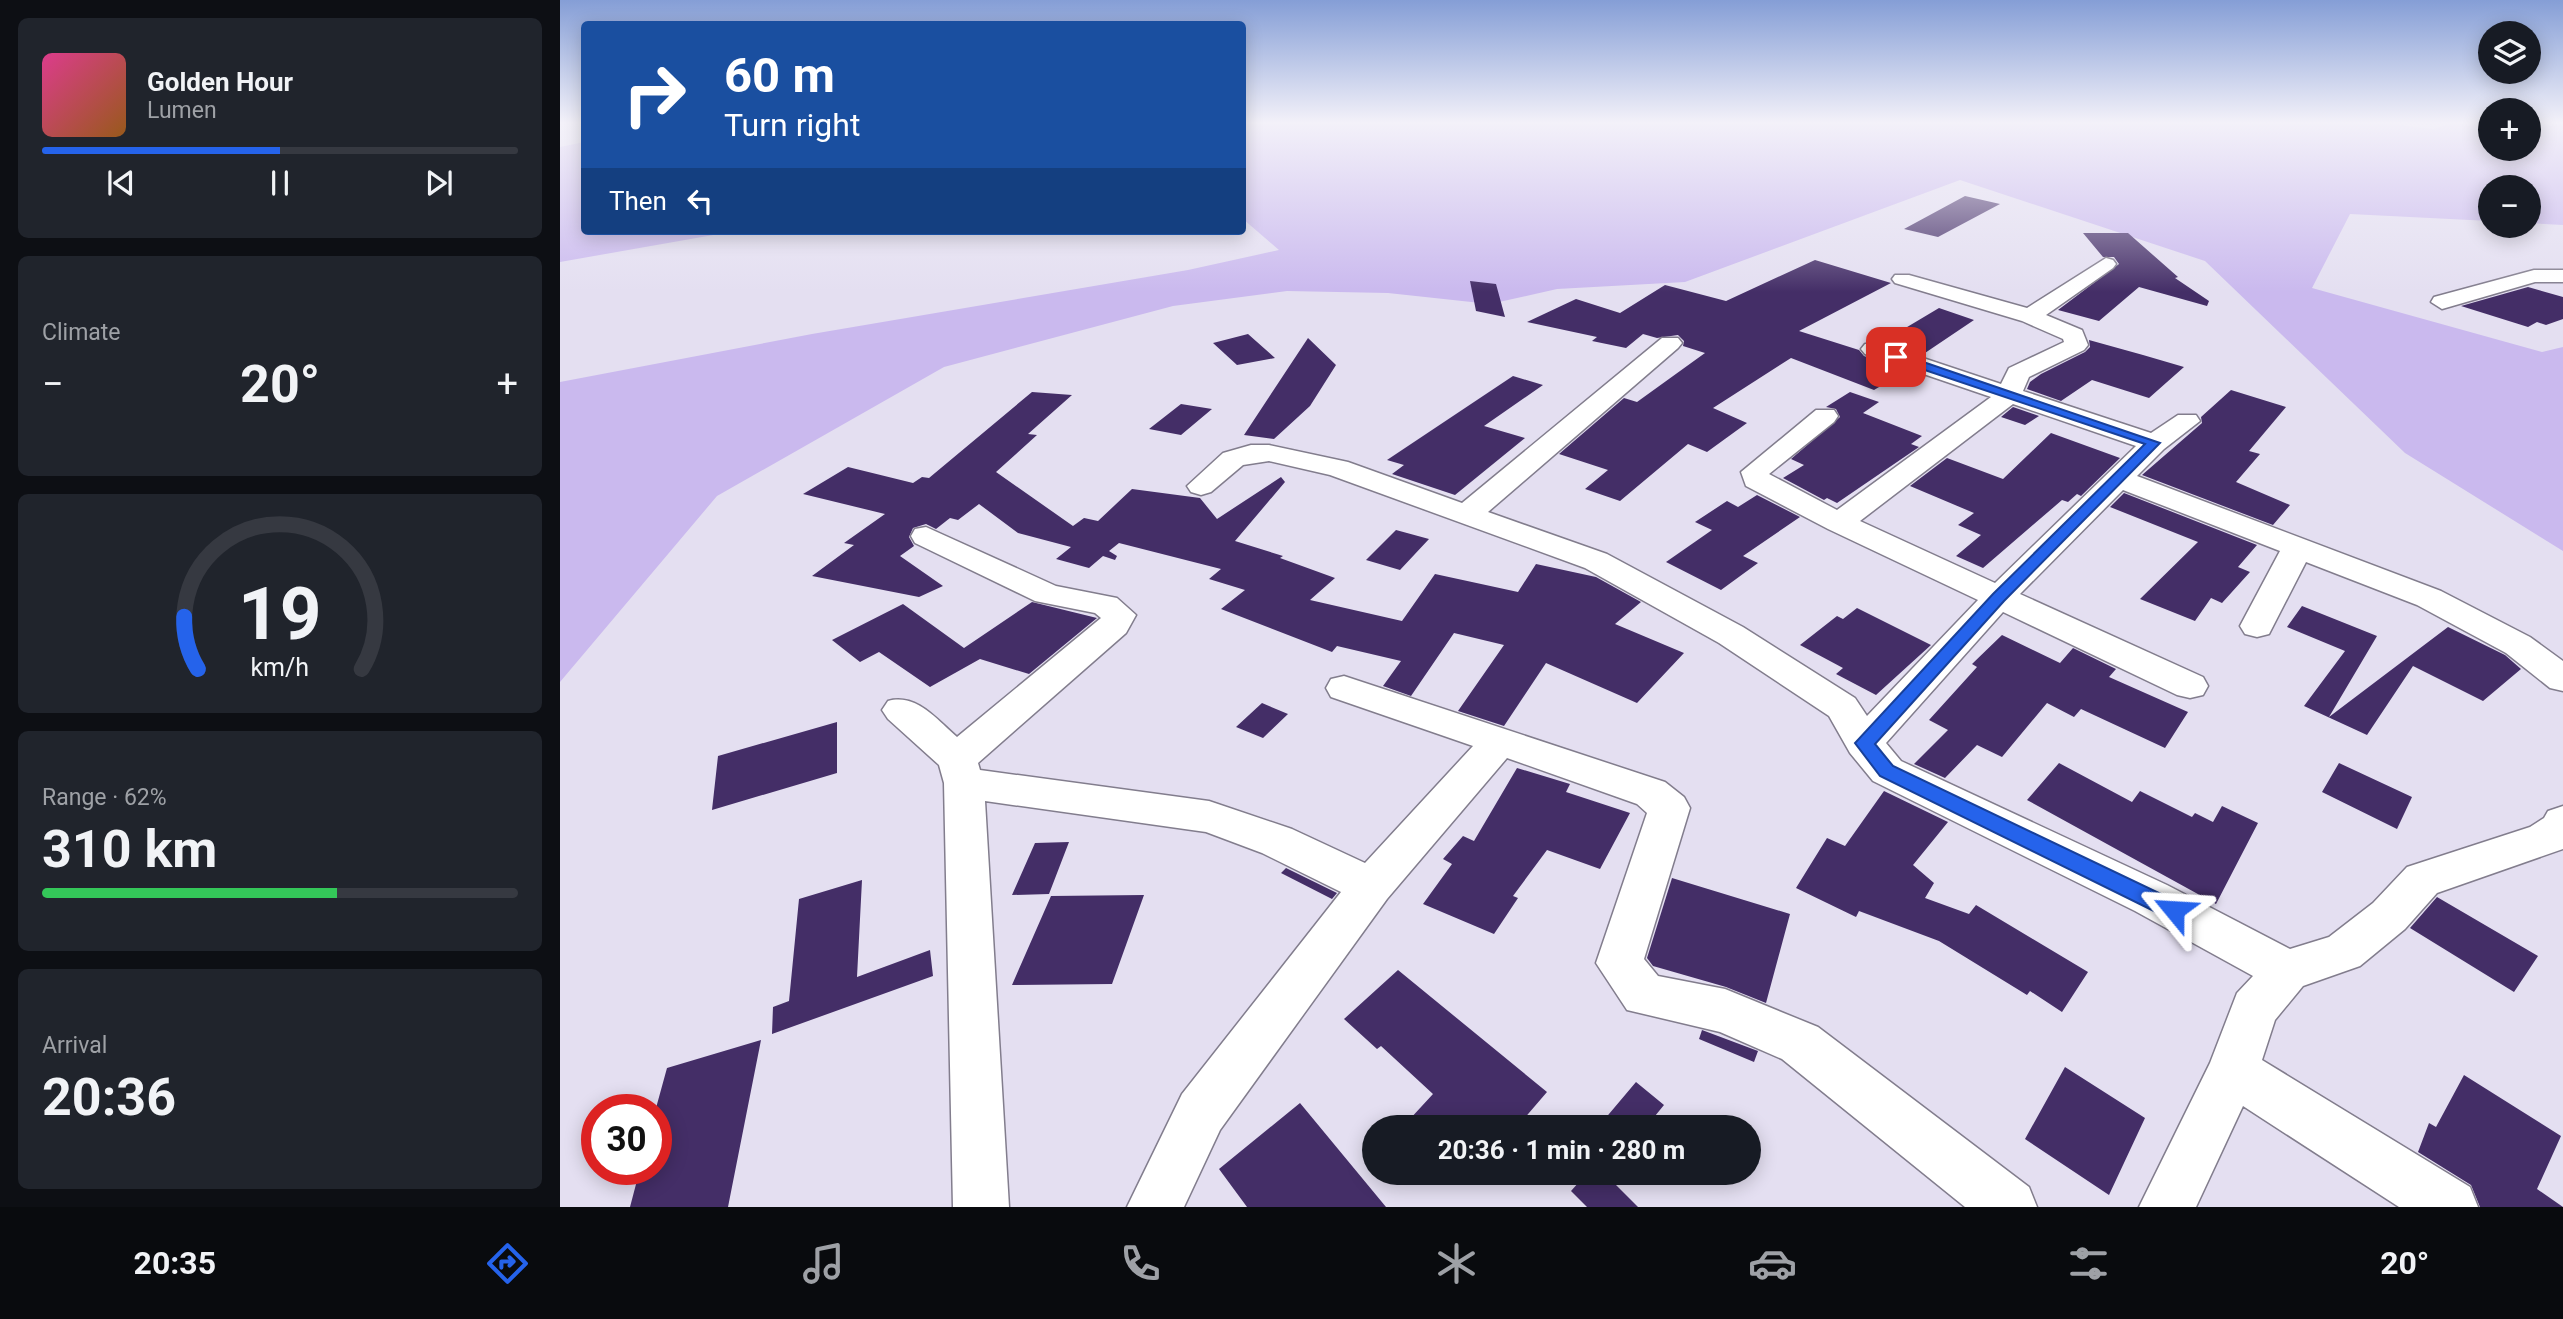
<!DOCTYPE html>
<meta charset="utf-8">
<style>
:root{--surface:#171b24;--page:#20242c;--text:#f1f3f6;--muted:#9ea1a6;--line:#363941;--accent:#2563eb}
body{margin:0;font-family:Roboto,sans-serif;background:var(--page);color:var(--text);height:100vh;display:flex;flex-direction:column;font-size:26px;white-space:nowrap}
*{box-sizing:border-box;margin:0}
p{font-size:23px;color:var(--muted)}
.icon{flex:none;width:38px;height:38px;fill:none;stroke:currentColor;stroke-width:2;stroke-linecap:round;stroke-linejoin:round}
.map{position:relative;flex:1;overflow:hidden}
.drawer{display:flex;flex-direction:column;gap:18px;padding:18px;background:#0d0f14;width:560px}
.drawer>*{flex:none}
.banner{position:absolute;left:21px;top:21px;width:665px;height:214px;border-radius:7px;box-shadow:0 4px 18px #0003;background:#1a4fa0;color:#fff;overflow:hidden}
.fabs{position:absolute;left:1918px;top:21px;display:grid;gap:14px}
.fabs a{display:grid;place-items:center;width:63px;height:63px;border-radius:50%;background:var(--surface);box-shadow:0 4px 18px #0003;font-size:35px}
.speed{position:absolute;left:21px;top:1094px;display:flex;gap:14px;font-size:35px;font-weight:700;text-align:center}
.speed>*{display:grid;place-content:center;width:91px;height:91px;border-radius:50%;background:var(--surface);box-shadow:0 4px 18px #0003;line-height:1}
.speed .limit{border:10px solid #d22;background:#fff;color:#111}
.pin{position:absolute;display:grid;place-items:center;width:60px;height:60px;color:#fff;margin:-30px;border-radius:14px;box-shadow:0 4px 10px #0006}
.me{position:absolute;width:77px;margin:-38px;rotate:297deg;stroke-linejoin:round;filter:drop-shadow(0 0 5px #0008)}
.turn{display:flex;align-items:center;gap:24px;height:147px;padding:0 28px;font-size:32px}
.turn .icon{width:91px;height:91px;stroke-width:2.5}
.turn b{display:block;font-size:49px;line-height:60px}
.then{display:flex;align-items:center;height:66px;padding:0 28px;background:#0003;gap:14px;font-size:26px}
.big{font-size:52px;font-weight:700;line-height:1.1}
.drawer .tile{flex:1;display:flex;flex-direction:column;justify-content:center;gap:10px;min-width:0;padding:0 24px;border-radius:10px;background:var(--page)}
.drawer .dial{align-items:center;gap:0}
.dial svg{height:182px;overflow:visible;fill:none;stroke:var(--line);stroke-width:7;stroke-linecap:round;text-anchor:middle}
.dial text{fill:var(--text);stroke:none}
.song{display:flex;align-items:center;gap:21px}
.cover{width:84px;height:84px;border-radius:10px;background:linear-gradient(135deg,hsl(330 70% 55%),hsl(30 70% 35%))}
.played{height:7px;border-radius:4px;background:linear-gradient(90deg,var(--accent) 50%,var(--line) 50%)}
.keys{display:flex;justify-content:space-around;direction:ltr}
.heat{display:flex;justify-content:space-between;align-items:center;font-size:38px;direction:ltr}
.charge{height:10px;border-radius:5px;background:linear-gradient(90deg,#34c759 62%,var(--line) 0)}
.trip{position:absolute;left:802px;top:1115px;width:399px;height:70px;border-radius:35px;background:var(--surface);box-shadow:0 4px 18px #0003;font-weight:700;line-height:70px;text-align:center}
.menu{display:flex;height:112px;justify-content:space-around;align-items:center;background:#090b0e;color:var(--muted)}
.menu .icon{width:49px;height:49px}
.menu .selected{color:var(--accent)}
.menu b{font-size:32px;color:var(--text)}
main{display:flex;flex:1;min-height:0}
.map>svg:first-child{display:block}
.green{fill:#cab9ee}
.building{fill:#442e67}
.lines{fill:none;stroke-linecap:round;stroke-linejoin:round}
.minor-casing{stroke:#827d8d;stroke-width:3}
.minor{fill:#fff;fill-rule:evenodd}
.route{fill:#2563eb;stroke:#184099;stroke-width:2}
</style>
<main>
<section class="drawer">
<div class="tile">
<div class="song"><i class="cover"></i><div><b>Golden Hour</b><p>Lumen</p></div></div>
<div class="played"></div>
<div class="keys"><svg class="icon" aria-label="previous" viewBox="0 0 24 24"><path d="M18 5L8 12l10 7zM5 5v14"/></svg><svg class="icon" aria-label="pause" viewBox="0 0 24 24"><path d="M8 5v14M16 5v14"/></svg><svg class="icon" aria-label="next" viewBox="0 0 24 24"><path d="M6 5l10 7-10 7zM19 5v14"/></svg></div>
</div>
<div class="tile"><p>Climate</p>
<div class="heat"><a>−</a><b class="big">20°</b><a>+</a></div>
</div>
<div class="tile dial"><svg viewBox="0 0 100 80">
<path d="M14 69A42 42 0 1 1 86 69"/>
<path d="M14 69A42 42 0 0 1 8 46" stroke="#2563eb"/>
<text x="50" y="56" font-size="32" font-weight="700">19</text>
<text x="50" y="72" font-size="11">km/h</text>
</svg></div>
<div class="tile"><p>Range · 62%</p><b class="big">310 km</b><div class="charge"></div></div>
<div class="tile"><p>Arrival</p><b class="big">20:36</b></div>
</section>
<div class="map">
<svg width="2003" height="1207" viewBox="0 0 2003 1207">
<rect width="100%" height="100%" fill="#e4dff1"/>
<path class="green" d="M683,123H1823L1873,129L1893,123H1930V149H1969V123H2003V225L1969,223V187H1930V221L1790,214L1752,288L1982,352L2003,347V551L1845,453L1645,261L1400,180L1125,282L997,289L930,304L828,293L727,291L613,306L384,367L157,496L0,682V382L252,334L628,270L719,250L683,219Z
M24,142V231H176L0,262V147Z"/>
<path class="building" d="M1405,196L1440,204L1378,237L1344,229Z
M1523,233H1568L1618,277L1615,278L1649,301L1647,306L1579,287L1539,321L1498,310L1559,264L1554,257H1543Z
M1255,260L1331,283L1239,331L1299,350L1304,356L1346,371L1314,390L1231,358L1153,408L1187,423L1147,452L1128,444L1060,501L1025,489L1048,470L999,454L1064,398L1077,402L1145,353L1123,346L1124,341L1118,335L1097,338L1083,334L1066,348L1032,341L1037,337L967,322L1016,299L1060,313L1105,285L1166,301Z
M910,281L936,284L945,317L916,311Z
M1968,287L2003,297V319L1986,325L1977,322L1968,327L1901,306Z
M1379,308L1414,320L1362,355L1322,342Z
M688,334L715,358L677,365L653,343Z
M748,338L776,365L750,406L714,439L684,435Z
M1529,340L1583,355L1624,367L1589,398L1532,380L1501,401L1467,389L1470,382L1481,374L1525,352L1530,347Z
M953,376L983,385L924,426L965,438L895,495L832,474L844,465L827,460Z
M1671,390L1726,407L1689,451L1700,454L1676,482L1730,505L1713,525L1582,475L1642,423L1641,417Z
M472,392L512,395L468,434L477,435L436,472L513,526L524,518L538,521L572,489L640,498L657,519L721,477L725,482L675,541L723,556L720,558L775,578L750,600L842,621L875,574L958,592L976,564L1036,577L1081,602L1055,624L1124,653L1077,703L986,663L944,726L898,711L944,645L894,633L851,696L823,686L841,661L777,646L772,652L661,609L685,590L649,579L661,569L559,543L549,551L557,556L555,560L543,556L529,568L496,559L511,547L458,533L419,504L398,520L390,518L376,529L366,524L353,528L349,537L354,546L340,556L383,586L359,597L252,576L294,545L284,543L325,514L243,494L288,467L353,483L362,477L369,478Z
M1290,392L1319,402L1303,413L1362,436L1351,444L1359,447L1277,503L1267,498L1264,500L1223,478L1244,465L1231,459L1280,417L1276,409L1266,407Z
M621,404L652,409L621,435L589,429Z
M1453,407L1479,416L1465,425L1441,417Z
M1491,433L1560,458L1521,496L1517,494L1508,502L1502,500L1423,568L1396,556L1421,535L1398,525L1414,513L1350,486L1387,458L1443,479Z
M1564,493L1697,545L1678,567L1690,572L1662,603L1651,598L1635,621L1580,599L1638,542L1550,507Z
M1197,495L1240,517L1183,556L1198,563L1161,590L1106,562L1152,530L1135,522L1167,501L1178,507Z
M836,530L869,539L840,570L806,560Z
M472,602L537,618L469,674L420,659L370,687L319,652L300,662L272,640L343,604L404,648Z
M1742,606L1817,636L1769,717L1888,627L1945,655L1961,669L1923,701L1853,666L1807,735L1744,706L1785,651L1727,627Z
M1297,608L1371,645L1316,695L1276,674L1283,668L1240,645L1277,616L1283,619Z
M1442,635L1500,663L1513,648L1556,669L1549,677L1628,712L1605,748L1521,709L1514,717L1487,703L1442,757L1417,745L1385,778L1354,764L1388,730L1369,720L1417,667L1412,664Z
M702,703L728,714L703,738L676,727Z
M277,722V773L152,810L158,756Z
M1499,763L1572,802L1580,791L1632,817L1635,813L1653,822L1662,806L1698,823L1656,904L1467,800Z
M1779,763L1852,797L1837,829L1762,792Z
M957,768L1010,784L1006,792L1070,813L1040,869L987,850L953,896L958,898L934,934L863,904L892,864L883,859L903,836L914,841Z
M1324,791L1388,822L1353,865L1374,883L1365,898L1409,914L1416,905L1528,972L1502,1012L1470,991L1467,995L1379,941L1299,911L1296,917L1236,888L1267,838L1285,846Z
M509,842L489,894L452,895L475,843Z
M726,868L777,893L772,899L721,873Z
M1112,878L1230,914L1206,1003L1166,987L1093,966L1087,958Z
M302,880L297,977L370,950L373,976L212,1034L213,1007L229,1001L239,899Z
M584,895L552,984L452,985L491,896Z
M1877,897L1978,956L1954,992L1850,928Z
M838,970L987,1092L957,1127H857L849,1120L873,1094L821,1046L817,1049L784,1019Z
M1142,1030L1198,1051L1194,1062L1139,1039Z
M201,1040L168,1207H70L80,1169H96V1108L107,1068Z
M1505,1067L1585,1118L1549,1195L1465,1139Z
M1904,1075L2001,1136L1977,1189L2003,1207H1920L1911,1185L1858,1152L1869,1123L1876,1127Z
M1076,1082L1104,1105L1086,1127H1038Z
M740,1103L826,1207H687L659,1169Z
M1028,1172H1043L1078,1207H1027L1011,1191Z"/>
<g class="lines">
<g class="minor-casing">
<path id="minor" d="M1546,258L1553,260L1556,264L1553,268L1486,315L1522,330L1528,345L1524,350L1469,377L1463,391L1591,433L1618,415H1636L1640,421L1604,449L1577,476L1881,591L1970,637L2003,661V691L1990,688L1946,653L1857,605L1746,562L1709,634L1697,637L1685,634L1680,626L1720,551L1563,490L1460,594L1643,677L1648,686L1643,695L1630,698L1617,695L1443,612L1326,743L1341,761L1607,885L1730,949L1769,937L1813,903L1847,867L1970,827L1984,818L1988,811L2003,806V849L1877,893L1845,929L1800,966L1743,986L1715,1020L1702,1060L1910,1187L1918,1207H1839L1683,1106L1636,1207H1579L1650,1063L1677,993L1693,976L1575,911L1313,781L1290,753L1269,716L1159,643L1025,568L770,475L709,461L683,465L651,492L641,495L631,492L627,486L663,453L691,445H709L788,462L902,503L1102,338H1118L1122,343L1118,348L928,512L1047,554L1183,627L1295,698L1307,716L1418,600L1268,529L1186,486L1181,472L1256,410H1274L1278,416L1274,422L1209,474L1277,510L1431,397L1305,354L1301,349L1305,344H1321L1441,384L1449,368L1504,342L1503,339L1462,321L1335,283L1332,279L1335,275H1349L1467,308ZM1453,404L1576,446L1435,583L1300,521Z
M1974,270H2003V282H1975L1882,309L1871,302L1874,297Z
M366,527L496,586L557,598L576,615L566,633L418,763L420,770L649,801L732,829L805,863L913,746L771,697L766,688L771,679L784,676L1105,782L1124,797L1130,808L1084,959L1098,976L1165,989L1258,1027L1469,1187L1477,1207H1405L1222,1059L1160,1032L1067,1010L1036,963L1087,813L1077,804L947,758L827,899L660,1130L624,1207H567L622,1094L781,892L702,853L646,832L425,801L449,1207H393L384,783L379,765L328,719L322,710L328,701C357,693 377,720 397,737L541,618L535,613L475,601L355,543L351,536L355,529Z"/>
</g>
<use href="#minor" class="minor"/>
</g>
<linearGradient id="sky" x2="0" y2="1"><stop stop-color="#859ed6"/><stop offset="0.42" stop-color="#f3f1f9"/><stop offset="1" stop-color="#f3f1f9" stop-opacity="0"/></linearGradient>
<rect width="2003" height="292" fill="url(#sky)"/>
<path class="route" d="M1332,354H1340L1600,443L1444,601L1315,744L1333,766L1622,904L1625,910L1622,917L1614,919L1606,917L1320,776L1295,743L1433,594L1585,444L1332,359Z"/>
</svg>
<div class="fabs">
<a><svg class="icon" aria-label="layers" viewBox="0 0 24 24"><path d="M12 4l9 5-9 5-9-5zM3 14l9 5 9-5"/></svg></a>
<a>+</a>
<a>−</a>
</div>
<div class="speed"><div class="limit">30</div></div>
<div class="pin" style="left:1336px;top:357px;background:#d93025"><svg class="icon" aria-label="arrive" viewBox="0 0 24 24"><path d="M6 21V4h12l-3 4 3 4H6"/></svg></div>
<svg class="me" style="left:1614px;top:910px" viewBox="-20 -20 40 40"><path d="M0-17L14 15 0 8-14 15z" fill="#2563eb" stroke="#fff" stroke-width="4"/></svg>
<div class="trip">20:36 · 1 min · 280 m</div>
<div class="banner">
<div class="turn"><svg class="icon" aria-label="right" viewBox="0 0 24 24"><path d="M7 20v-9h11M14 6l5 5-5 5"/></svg><div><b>60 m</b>Turn right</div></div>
<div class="then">Then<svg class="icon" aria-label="left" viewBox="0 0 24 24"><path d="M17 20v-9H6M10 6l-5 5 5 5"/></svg></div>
</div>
</div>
</main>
<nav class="menu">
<b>20:35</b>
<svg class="icon selected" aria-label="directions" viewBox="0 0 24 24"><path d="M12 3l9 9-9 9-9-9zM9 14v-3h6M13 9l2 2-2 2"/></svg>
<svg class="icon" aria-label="music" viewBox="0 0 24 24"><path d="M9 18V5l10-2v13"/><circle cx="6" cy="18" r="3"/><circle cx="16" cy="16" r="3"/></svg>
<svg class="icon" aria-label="phone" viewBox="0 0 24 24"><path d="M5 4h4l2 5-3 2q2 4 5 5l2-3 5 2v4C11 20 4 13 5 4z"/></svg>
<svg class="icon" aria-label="climate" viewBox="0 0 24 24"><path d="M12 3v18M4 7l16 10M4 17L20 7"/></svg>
<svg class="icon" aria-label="car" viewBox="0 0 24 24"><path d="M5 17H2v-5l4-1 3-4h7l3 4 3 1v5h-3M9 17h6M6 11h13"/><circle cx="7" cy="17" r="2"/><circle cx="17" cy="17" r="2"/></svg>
<svg class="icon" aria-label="filters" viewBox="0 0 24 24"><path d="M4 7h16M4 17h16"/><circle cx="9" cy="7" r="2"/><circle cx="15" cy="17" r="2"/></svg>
<b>20°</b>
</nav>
